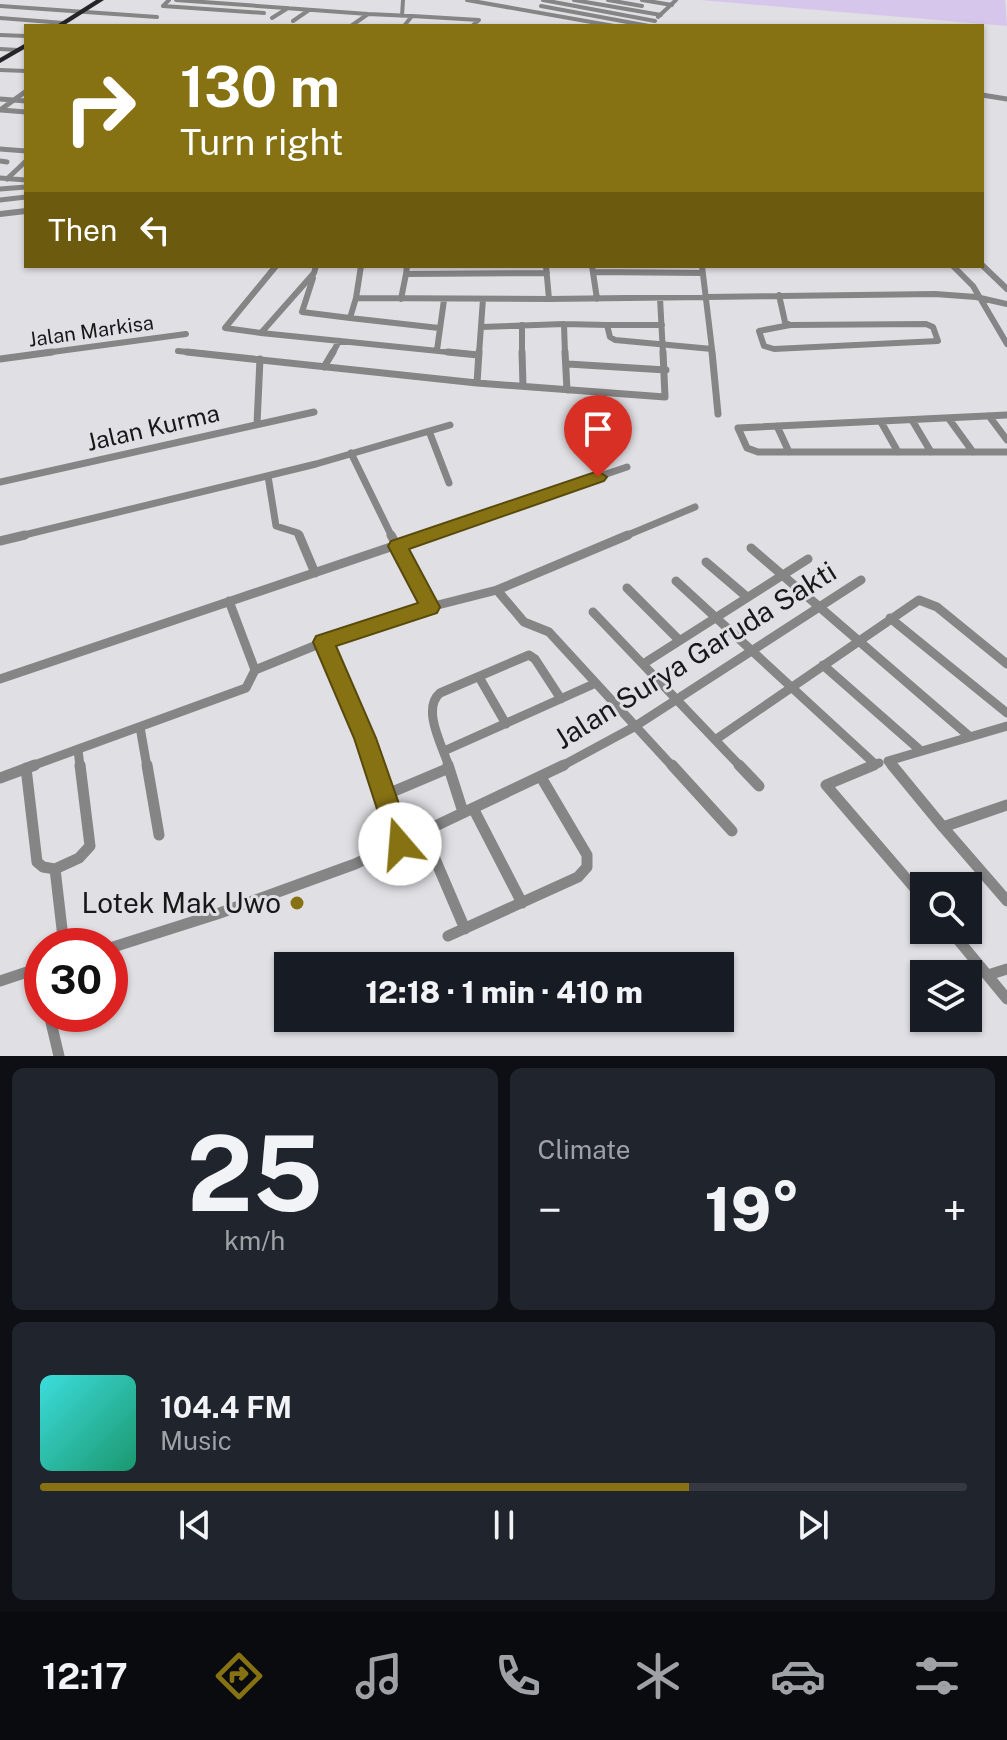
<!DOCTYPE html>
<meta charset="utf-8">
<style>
:root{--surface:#171b24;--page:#20242c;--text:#f1f3f6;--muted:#9ea1a6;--line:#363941;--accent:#877213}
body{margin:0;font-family:"Public Sans",sans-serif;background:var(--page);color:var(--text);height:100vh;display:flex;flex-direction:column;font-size:30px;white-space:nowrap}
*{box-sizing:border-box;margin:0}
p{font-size:26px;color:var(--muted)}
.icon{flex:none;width:44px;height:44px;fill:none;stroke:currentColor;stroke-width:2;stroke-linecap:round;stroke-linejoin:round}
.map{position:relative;height:1056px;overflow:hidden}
.details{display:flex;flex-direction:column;gap:12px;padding:12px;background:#0d0f14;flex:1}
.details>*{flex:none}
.top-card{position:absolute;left:24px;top:24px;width:960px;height:244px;border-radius:0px;box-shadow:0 2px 6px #0004;background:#877213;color:#fff;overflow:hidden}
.fabs{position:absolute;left:910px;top:872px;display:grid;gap:16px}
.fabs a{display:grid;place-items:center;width:72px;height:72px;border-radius:0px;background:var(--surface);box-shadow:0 2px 6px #0004;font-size:40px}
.speed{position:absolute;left:24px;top:928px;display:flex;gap:16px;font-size:40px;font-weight:700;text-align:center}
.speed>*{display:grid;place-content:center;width:104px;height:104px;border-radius:50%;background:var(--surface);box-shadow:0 2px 6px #0004;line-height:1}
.speed .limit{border:12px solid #d22;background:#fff;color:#111}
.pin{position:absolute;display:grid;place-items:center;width:68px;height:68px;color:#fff;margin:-82px -34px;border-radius:50% 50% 50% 0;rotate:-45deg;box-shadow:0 0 8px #0007}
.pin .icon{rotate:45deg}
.me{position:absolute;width:88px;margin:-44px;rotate:342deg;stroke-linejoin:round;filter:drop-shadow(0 0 6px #0008)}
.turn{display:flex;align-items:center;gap:28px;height:168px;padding:0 24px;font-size:36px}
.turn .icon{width:104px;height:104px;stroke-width:2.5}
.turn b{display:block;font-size:56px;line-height:68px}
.then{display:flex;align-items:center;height:76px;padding:0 24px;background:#0003;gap:16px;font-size:30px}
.big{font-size:60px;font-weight:800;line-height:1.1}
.details .tile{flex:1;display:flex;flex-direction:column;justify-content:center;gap:12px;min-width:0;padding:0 28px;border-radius:12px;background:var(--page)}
.details .dial{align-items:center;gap:0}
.dial b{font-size:104px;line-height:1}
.song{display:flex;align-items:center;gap:24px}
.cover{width:96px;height:96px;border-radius:12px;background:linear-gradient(135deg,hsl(180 70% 55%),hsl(160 70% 35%))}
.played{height:8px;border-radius:4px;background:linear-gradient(90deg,var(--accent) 70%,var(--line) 70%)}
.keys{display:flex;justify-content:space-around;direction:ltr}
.heat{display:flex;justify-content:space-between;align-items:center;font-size:44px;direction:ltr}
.details .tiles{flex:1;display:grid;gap:12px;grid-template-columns:1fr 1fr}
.tile:last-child{grid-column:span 2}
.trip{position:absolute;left:274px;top:952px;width:460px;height:80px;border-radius:0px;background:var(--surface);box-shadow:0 2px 6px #0004;font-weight:800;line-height:80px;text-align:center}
.tabs{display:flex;height:128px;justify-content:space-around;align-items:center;background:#090b0e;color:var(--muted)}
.tabs .icon{width:56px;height:56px}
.tabs .selected{color:var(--accent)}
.tabs b{font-size:36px;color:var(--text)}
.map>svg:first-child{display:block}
.green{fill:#d7c6ec}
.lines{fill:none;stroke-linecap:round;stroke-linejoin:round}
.street-far5{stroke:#858586;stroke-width:4}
.street-far4{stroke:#858586;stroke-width:5}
.street-far3{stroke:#858586;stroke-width:6}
.street-far2{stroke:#858586;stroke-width:7}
.street-far1{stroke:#858586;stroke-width:9}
.street{stroke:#858586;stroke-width:11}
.highway{fill:#252427;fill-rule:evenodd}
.route{fill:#877213;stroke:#584a0c;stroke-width:2}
.poi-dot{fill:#877213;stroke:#e0dfe3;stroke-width:3}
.labels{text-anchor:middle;stroke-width:6;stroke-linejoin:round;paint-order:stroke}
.far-street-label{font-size:20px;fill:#181819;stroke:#e0dfe3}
.street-label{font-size:24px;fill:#181819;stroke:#e0dfe3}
.near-street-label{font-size:28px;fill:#181819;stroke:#e0dfe3}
.near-poi-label{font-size:28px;fill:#181819;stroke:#e0dfe3;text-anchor:end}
</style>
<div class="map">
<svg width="1007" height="1056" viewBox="0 0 1007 1056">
<rect width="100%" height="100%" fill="#e0dfe3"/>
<path class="green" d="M700,0H1005L1007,26Z"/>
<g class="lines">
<path class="street-far5" d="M169,0L163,6L264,13
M176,0L368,14
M467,0L614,26
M543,0L655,21
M574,0L661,15
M608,0L642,6
M642,0L672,5
M0,6L157,17
M541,6L649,26
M402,16L403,0
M658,17L676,0
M0,18L64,23
M272,18L288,8
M293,21L309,10
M351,26L368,14L412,16
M404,26L412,16L479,20L472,26
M0,35L26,36
M0,49L18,50
M0,70L26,71"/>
<path class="street-far4" d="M982,95L1007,99
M0,99L26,101
M0,110L25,92
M1,110L26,112
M0,149L26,151
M0,161L7,162
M0,178L26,180
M7,179L26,161
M0,189L26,187
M0,200L26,197"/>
<path class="street-far3" d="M0,214L26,211
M982,265L1007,289
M316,266L314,273L261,333L468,354
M361,266L356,298L549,299
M407,266L406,274L547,273
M546,266L549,299L935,294L976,297L1007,304
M592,266L597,299
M953,266L973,286L1007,344
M593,272L702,273
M313,278L302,312L350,318
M779,295L785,322L790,325
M356,298L350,318L439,328
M660,298L663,354
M401,299L406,274
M926,324L933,327L938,341L774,349L764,346L759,331L790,325Z
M522,325V354
M662,325H607L610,337L615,340L712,349L702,266
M481,327L564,324
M261,333L225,328L276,266
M712,349V354
M437,350L444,300
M178,351L206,354
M37,354L186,334
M332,354L339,341
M479,354L483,299
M565,354L564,324L607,325"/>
<path class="street-far2" d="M187,352L477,383L479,352
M448,352L478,355
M522,352L523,386
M565,352L567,390
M712,352L718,414
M0,359L52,352
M568,364L666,370
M324,367L333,352
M477,383L665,397L663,352
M1007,415L738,428L747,448L758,452H1007
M989,416L1007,440
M949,419L973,452
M912,420L931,452
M881,422L898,452
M257,424L260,359
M777,426L789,452
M429,431L449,483
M351,453L392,537
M268,476L276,526L298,533L300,537
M0,482L314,412
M16,537L316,464L450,425
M420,537L627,467
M623,537L695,507"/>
<path class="street-far1" d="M299,535L315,573
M391,535L430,607
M0,541L25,535
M751,548L969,736
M706,562L747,597
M676,581L875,764
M627,588L679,640
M497,590L524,622L549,632L673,767
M593,612L741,767
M890,618L1007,713
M324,642L375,767
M643,664L808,559
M823,665L921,751
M255,670L324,642L430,607L497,590L628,535
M479,677L506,724
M0,679L426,535
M140,727L147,767
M715,740L919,600L937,607L1007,664
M78,749L80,767
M444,751L596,683
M29,767L246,688L255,670L229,601
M449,767C443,747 421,709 440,693L529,655L535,659L561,699
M560,767L634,727L861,580
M869,767L879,763
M893,767L888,761L1007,726"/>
<path class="street" d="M147,765L159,835
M374,765L400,844
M448,765L463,812
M672,765L732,831
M739,765L759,786
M874,765L826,785L924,899
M892,765L943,827L1007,805
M26,768L37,862L43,867L55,869
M0,778L35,765
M385,795L449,768
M473,808L522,903
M943,827L1007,901
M423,831L465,929
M950,930L1007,999
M448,936L578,877L587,867V855L541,777
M64,946L55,869L79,858L90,846L80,765
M110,948L217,914L355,864L564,765
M39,968L42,982
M988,975L1007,969
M0,981L42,967
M49,1014L59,1056"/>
<path class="highway" d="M96,0H104L63,26H55Z
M26,43V48L0,63V58Z"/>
</g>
<path class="route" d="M598,471L607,477L604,481L409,549L440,607L437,613L336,646L376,738L413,844L409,852L400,856L391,852L354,738L313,642L316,636L418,603L388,546L391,541Z"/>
<circle class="poi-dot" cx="297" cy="903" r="8"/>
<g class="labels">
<g class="far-street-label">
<text transform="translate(91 331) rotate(-8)" y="7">Jalan Markisa</text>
</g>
<g class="street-label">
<text transform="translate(153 428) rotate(-13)" y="8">Jalan Kurma</text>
</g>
<g class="near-street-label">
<text transform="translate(695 655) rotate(-32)" y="10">Jalan Surya Garuda Sakti</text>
</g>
<g class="near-poi-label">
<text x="281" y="913">Lotek Mak Uwo</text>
</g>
</g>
</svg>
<div class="fabs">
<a><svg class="icon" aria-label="search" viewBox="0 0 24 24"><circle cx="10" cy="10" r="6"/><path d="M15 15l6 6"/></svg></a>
<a><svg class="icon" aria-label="layers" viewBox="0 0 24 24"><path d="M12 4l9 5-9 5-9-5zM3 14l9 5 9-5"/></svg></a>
</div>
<div class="speed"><div class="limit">30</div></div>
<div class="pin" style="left:598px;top:477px;background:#d93025"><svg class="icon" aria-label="arrive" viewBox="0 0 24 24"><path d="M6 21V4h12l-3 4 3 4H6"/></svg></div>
<svg class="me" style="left:400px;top:844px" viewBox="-20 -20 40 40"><circle r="19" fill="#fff"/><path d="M0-13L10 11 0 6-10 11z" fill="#877213"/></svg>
<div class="trip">12:18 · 1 min · 410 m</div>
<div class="top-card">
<div class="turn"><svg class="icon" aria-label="right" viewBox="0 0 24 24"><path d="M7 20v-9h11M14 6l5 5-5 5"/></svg><div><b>130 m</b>Turn right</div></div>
<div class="then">Then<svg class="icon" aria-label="left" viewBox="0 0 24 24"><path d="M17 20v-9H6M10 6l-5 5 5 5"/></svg></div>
</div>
</div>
<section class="details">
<div class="tiles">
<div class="tile dial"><b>25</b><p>km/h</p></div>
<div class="tile"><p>Climate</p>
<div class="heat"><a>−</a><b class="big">19°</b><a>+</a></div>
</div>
<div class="tile">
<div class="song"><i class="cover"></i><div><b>104.4 FM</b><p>Music</p></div></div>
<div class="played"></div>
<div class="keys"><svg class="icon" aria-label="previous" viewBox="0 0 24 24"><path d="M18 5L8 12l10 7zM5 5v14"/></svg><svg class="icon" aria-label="pause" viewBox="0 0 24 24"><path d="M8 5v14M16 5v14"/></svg><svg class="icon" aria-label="next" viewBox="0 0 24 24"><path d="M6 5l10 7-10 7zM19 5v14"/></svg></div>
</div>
</div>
</section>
<nav class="tabs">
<b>12:17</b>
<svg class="icon selected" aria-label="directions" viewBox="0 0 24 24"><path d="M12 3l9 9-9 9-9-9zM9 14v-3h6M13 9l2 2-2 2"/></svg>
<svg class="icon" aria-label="music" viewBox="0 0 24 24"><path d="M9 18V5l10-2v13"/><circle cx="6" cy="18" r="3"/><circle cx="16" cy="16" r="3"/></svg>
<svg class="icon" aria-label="phone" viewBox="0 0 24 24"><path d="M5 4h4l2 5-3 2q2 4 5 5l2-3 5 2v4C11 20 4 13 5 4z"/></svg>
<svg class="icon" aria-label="climate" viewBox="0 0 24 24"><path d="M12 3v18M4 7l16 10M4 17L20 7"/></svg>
<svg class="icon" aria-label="car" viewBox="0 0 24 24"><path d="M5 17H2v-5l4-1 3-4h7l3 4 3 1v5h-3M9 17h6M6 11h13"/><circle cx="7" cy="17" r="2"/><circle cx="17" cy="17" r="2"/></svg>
<svg class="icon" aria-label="filters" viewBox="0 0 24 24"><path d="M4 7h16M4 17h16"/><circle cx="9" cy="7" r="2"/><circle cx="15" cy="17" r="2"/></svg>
</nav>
